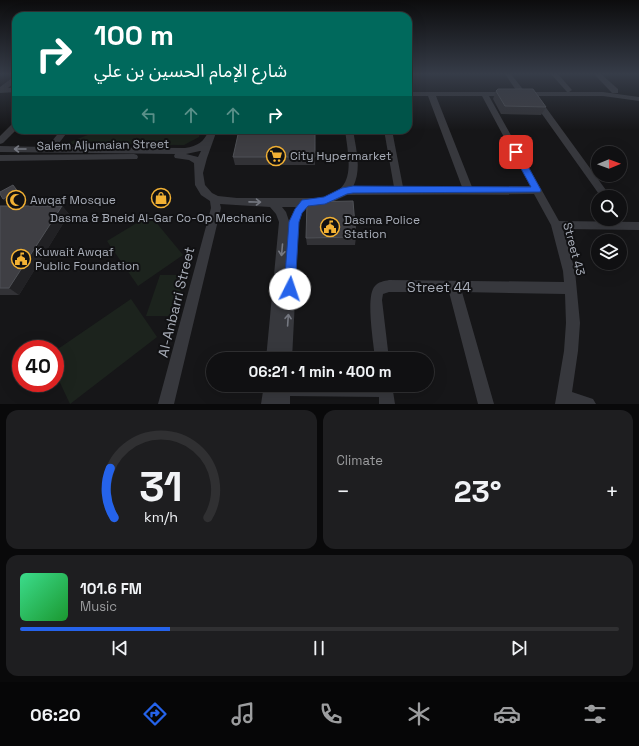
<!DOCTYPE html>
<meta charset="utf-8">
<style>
:root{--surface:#101012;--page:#1e1e20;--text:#f1f3f6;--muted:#9c9d9f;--line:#303032;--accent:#2563eb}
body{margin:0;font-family:"Space Grotesk","Noto Sans Arabic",sans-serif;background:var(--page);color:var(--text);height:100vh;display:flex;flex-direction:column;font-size:15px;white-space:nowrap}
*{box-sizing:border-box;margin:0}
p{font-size:13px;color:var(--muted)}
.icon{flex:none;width:22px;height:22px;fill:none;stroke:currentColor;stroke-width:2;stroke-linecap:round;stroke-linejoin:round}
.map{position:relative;height:404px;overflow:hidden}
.side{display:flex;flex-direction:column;gap:6px;padding:6px;background:#09090a;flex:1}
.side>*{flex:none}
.top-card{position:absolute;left:12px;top:12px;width:400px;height:122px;border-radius:12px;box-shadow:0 4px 16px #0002,0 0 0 1px var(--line);background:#00695c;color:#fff;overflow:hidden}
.needle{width:26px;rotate:89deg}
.buttons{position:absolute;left:591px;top:146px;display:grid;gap:8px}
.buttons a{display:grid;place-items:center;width:36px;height:36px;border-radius:50%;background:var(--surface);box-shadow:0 4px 16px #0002,0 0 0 1px var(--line);font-size:20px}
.speed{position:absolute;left:12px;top:340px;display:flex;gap:8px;font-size:20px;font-weight:700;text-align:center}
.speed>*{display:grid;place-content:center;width:52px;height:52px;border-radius:50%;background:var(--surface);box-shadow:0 4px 16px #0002,0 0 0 1px var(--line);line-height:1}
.speed .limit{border:6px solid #d22;background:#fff;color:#111}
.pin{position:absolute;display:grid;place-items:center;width:34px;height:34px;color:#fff;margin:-17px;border-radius:8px;box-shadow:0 2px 6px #0006}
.me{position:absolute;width:44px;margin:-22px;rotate:4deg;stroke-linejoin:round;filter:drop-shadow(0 0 3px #0008)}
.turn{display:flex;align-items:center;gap:14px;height:84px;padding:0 16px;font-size:18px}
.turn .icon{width:52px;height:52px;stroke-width:2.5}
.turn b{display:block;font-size:28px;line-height:34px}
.lanes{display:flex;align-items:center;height:38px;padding:0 16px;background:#0003;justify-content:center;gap:20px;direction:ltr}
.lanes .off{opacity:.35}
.big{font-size:30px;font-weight:700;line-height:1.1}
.side .widget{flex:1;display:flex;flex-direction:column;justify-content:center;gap:6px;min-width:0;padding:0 14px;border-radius:12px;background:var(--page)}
.side .dial{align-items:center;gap:0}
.dial svg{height:104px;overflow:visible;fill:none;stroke:var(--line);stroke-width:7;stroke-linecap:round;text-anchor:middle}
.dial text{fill:var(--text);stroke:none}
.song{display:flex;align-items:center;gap:12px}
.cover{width:48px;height:48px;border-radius:6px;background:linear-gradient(135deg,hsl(150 70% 55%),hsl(130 70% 35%))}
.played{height:4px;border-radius:2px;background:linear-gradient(90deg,var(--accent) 25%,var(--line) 25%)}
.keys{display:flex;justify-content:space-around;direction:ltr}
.heat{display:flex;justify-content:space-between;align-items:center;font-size:22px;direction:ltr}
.side .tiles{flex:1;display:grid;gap:6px;grid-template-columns:1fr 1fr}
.widget:last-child{grid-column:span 2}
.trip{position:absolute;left:206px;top:352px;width:228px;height:40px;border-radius:20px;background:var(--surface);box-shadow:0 4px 16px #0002,0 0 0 1px var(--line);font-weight:700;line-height:40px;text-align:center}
.tab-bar{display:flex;height:64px;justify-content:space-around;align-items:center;background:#060607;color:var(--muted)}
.tab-bar .icon{width:28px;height:28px}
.tab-bar .current{color:var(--accent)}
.tab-bar b{font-size:18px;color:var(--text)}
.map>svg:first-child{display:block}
.green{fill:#1c231d}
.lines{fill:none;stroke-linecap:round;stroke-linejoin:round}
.minor{fill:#37383d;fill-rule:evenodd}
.wall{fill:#323236}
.shaded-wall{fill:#212124}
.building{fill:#3f3f44;stroke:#4f5156}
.oneway{stroke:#757881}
.route{fill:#2563eb;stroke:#184099}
.labels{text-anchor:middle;stroke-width:4;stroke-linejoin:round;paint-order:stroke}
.street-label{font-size:12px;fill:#a8adb8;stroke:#111113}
.poi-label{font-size:12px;fill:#a8adb8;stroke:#111113;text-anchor:start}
.near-street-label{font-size:14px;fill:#a8adb8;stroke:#111113}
</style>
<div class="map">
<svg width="639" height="404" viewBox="0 0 639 404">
<rect width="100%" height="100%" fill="#161618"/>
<path class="green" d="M100,130H201L199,137L184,145L65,144Z
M150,215L183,255L138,286L107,241Z
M160,275H185L174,316H146Z
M131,299L157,337L70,404L55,372V351Z"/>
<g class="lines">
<path class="minor" d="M505,74H511L525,92H567L551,74H558L572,90L569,92H603L639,97V101L603,96H520Z
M594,74H601L618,89V93H612Z
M16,75V81L8,88H16V92L0,93V87Z
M408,92H511V96H489L559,221L639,222V230L563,229L575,271L580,323L578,351L572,392L593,399L596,404H555L564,351L566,323L565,294L462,292L494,404H478L449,292H389L383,294L382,300L389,359H375C374,344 365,296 375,286C378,282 384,281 389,280L564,282L563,271L551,225L534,194L347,195L328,204L308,206L302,213L299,222L292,359H266L279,222L276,214L270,207L220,204L221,208L174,404H158L211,208L210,201L201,195L195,185L194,163L189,160L175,158L174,156L175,154L0,152V146L47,147L61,130H69L56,147L185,148C198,146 204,142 209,130H217L207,158L203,173L205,185L212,193L218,196L237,198H316C358,194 349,161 345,130H353C356,149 362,169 353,187H394L384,130H392L403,187H462L428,96H408ZM436,96H482L530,186L472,187ZM201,151L198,157L186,154L200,151ZM282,207H296L289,221L286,212Z
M533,98H539L611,197H601L532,100Z
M13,123H16V130L3,143L0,144V136Z
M134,154L137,155L138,157L137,159L0,161V155Z
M264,385H392L395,404H379V397L290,396V404H261Z"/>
</g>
<path class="wall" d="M496,91L546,107L541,115L501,114L493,99Z
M315,130V165H235L233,157Z
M21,193L26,200L14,206H62L69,214L19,295H0V206H11L3,199Z
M356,237L355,245H307L306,238Z"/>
<path class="shaded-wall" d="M13,185L21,193L26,200L12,207L3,199Z
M62,206L69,214L19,295L9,288Z"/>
<path class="building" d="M498,89H533L546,107L505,106L496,91Z
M239,130H315V157H233Z
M13,185L18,192L3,199L0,194V192Z
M353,201L356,237L306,238L307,202Z
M0,206H62L9,288H0Z"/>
<defs><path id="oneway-shaft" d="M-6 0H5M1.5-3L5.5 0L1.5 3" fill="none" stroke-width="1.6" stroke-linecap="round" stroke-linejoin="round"/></defs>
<g class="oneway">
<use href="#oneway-shaft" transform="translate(20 149) rotate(-180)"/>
<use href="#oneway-shaft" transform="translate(255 202) rotate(1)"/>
<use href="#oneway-shaft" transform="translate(282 250) rotate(95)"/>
<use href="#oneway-shaft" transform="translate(288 320) rotate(-86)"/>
</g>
<linearGradient id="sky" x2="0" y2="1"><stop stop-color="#0c0c0d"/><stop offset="0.57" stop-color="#363c48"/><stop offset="1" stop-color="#363c48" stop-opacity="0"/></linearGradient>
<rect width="639" height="130" fill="url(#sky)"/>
<path class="route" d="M513,150H519L541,190L540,192L353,193L347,194L325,204L308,206L302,213L299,222L295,289L294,292L290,294L286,292L284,289L289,222L295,209L302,200L324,197L342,188L353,186L531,187L512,152Z"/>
<defs>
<g id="supermarket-ring" transform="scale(1)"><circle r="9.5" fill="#111113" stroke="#f2b134" stroke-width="1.5"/><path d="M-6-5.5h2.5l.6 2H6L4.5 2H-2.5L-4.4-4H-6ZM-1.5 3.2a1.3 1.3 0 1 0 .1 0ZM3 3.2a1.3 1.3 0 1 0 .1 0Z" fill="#f2b134"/></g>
<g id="shop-ring" transform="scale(1)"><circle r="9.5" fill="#111113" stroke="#f2b134" stroke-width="1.5"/><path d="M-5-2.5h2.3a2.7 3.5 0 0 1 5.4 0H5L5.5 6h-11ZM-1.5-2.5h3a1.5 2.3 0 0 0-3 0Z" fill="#f2b134"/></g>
<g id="mosque-ring" transform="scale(1)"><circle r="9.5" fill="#111113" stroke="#f2b134" stroke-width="1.5"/><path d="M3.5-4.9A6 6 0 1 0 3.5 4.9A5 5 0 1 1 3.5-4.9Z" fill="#f2b134"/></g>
<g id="civic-ring" transform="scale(1)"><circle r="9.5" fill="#111113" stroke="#f2b134" stroke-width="1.5"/><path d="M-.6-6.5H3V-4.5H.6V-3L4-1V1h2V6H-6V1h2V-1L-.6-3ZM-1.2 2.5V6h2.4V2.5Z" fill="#f2b134"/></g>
</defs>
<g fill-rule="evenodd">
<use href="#supermarket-ring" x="276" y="156"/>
<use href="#shop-ring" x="161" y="198"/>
<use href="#mosque-ring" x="16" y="200"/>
<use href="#civic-ring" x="330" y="227"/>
<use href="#civic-ring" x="21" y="259"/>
</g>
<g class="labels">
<g class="street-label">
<text transform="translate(103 145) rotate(-1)" y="4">Salem Aljumaian Street</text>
<text transform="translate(574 249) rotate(75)" y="4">Street 43</text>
</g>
<g class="poi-label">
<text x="290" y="160">City Hypermarket</text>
<text x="30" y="204">Awqaf Mosque</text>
<text x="161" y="222" text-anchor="middle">Dasma &amp; Bneid Al-Gar Co-Op Mechanic</text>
<text x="344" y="224">Dasma Police<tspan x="344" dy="14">Station</tspan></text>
<text x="35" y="256">Kuwait Awqaf<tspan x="35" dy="14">Public Foundation</tspan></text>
</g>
<g class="near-street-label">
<text x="439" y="292">Street 44</text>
<text transform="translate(176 302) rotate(-76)" y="5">Al-Anbarri Street</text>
</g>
</g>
</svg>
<div class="buttons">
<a><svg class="needle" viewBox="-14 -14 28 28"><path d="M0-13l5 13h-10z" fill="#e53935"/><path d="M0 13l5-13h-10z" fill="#9c9d9f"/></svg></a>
<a><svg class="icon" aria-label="search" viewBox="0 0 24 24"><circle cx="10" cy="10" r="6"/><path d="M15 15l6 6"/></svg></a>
<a><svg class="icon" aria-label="layers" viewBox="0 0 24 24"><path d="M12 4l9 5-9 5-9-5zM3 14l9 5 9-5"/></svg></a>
</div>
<div class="speed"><div class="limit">40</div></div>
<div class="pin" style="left:516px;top:152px;background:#d93025"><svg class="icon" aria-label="arrive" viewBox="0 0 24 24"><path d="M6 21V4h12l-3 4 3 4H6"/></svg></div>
<svg class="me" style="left:290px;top:289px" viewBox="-20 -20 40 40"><circle r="19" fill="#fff"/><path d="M0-13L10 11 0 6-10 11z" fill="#2563eb"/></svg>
<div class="trip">06:21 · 1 min · 400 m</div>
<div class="top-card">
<div class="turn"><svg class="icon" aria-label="right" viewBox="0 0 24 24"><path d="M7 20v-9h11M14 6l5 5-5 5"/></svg><div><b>100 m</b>شارع الإمام الحسين بن علي</div></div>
<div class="lanes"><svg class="icon off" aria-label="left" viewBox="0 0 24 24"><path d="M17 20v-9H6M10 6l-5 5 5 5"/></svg><svg class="icon off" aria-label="ahead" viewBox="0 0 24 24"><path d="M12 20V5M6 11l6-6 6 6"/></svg><svg class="icon off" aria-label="ahead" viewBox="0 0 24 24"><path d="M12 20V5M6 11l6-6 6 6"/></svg><svg class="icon" aria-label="right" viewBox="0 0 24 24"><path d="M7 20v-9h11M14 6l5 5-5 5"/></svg></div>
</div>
</div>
<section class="side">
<div class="tiles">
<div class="widget dial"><svg viewBox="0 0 100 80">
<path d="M14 69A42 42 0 1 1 86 69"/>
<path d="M14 69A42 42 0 0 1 11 31" stroke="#2563eb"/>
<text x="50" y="56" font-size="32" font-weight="700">31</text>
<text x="50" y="72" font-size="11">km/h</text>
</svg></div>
<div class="widget"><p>Climate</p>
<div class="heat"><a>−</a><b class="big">23°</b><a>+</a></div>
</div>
<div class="widget">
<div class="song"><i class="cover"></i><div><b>101.6 FM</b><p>Music</p></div></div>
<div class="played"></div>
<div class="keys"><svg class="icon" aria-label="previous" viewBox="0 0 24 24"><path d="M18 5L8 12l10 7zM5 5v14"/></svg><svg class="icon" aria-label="pause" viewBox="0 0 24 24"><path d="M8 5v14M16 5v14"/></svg><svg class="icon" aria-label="next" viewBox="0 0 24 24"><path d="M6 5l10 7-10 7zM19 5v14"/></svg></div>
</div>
</div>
</section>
<nav class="tab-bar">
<b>06:20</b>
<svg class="icon current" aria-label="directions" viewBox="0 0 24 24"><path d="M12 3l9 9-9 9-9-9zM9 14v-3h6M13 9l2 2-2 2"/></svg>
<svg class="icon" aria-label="music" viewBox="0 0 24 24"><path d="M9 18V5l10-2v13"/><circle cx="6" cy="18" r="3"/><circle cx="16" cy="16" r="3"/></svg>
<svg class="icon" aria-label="phone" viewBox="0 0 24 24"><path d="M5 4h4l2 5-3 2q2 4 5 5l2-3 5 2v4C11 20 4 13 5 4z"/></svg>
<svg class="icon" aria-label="climate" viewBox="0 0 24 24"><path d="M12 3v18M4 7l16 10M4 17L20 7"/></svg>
<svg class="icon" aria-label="car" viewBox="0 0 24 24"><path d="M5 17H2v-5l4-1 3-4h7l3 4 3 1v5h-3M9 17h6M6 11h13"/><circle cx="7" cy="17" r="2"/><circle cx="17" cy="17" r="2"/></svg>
<svg class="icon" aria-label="filters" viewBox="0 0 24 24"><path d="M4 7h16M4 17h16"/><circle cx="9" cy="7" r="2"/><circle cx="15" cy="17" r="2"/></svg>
</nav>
